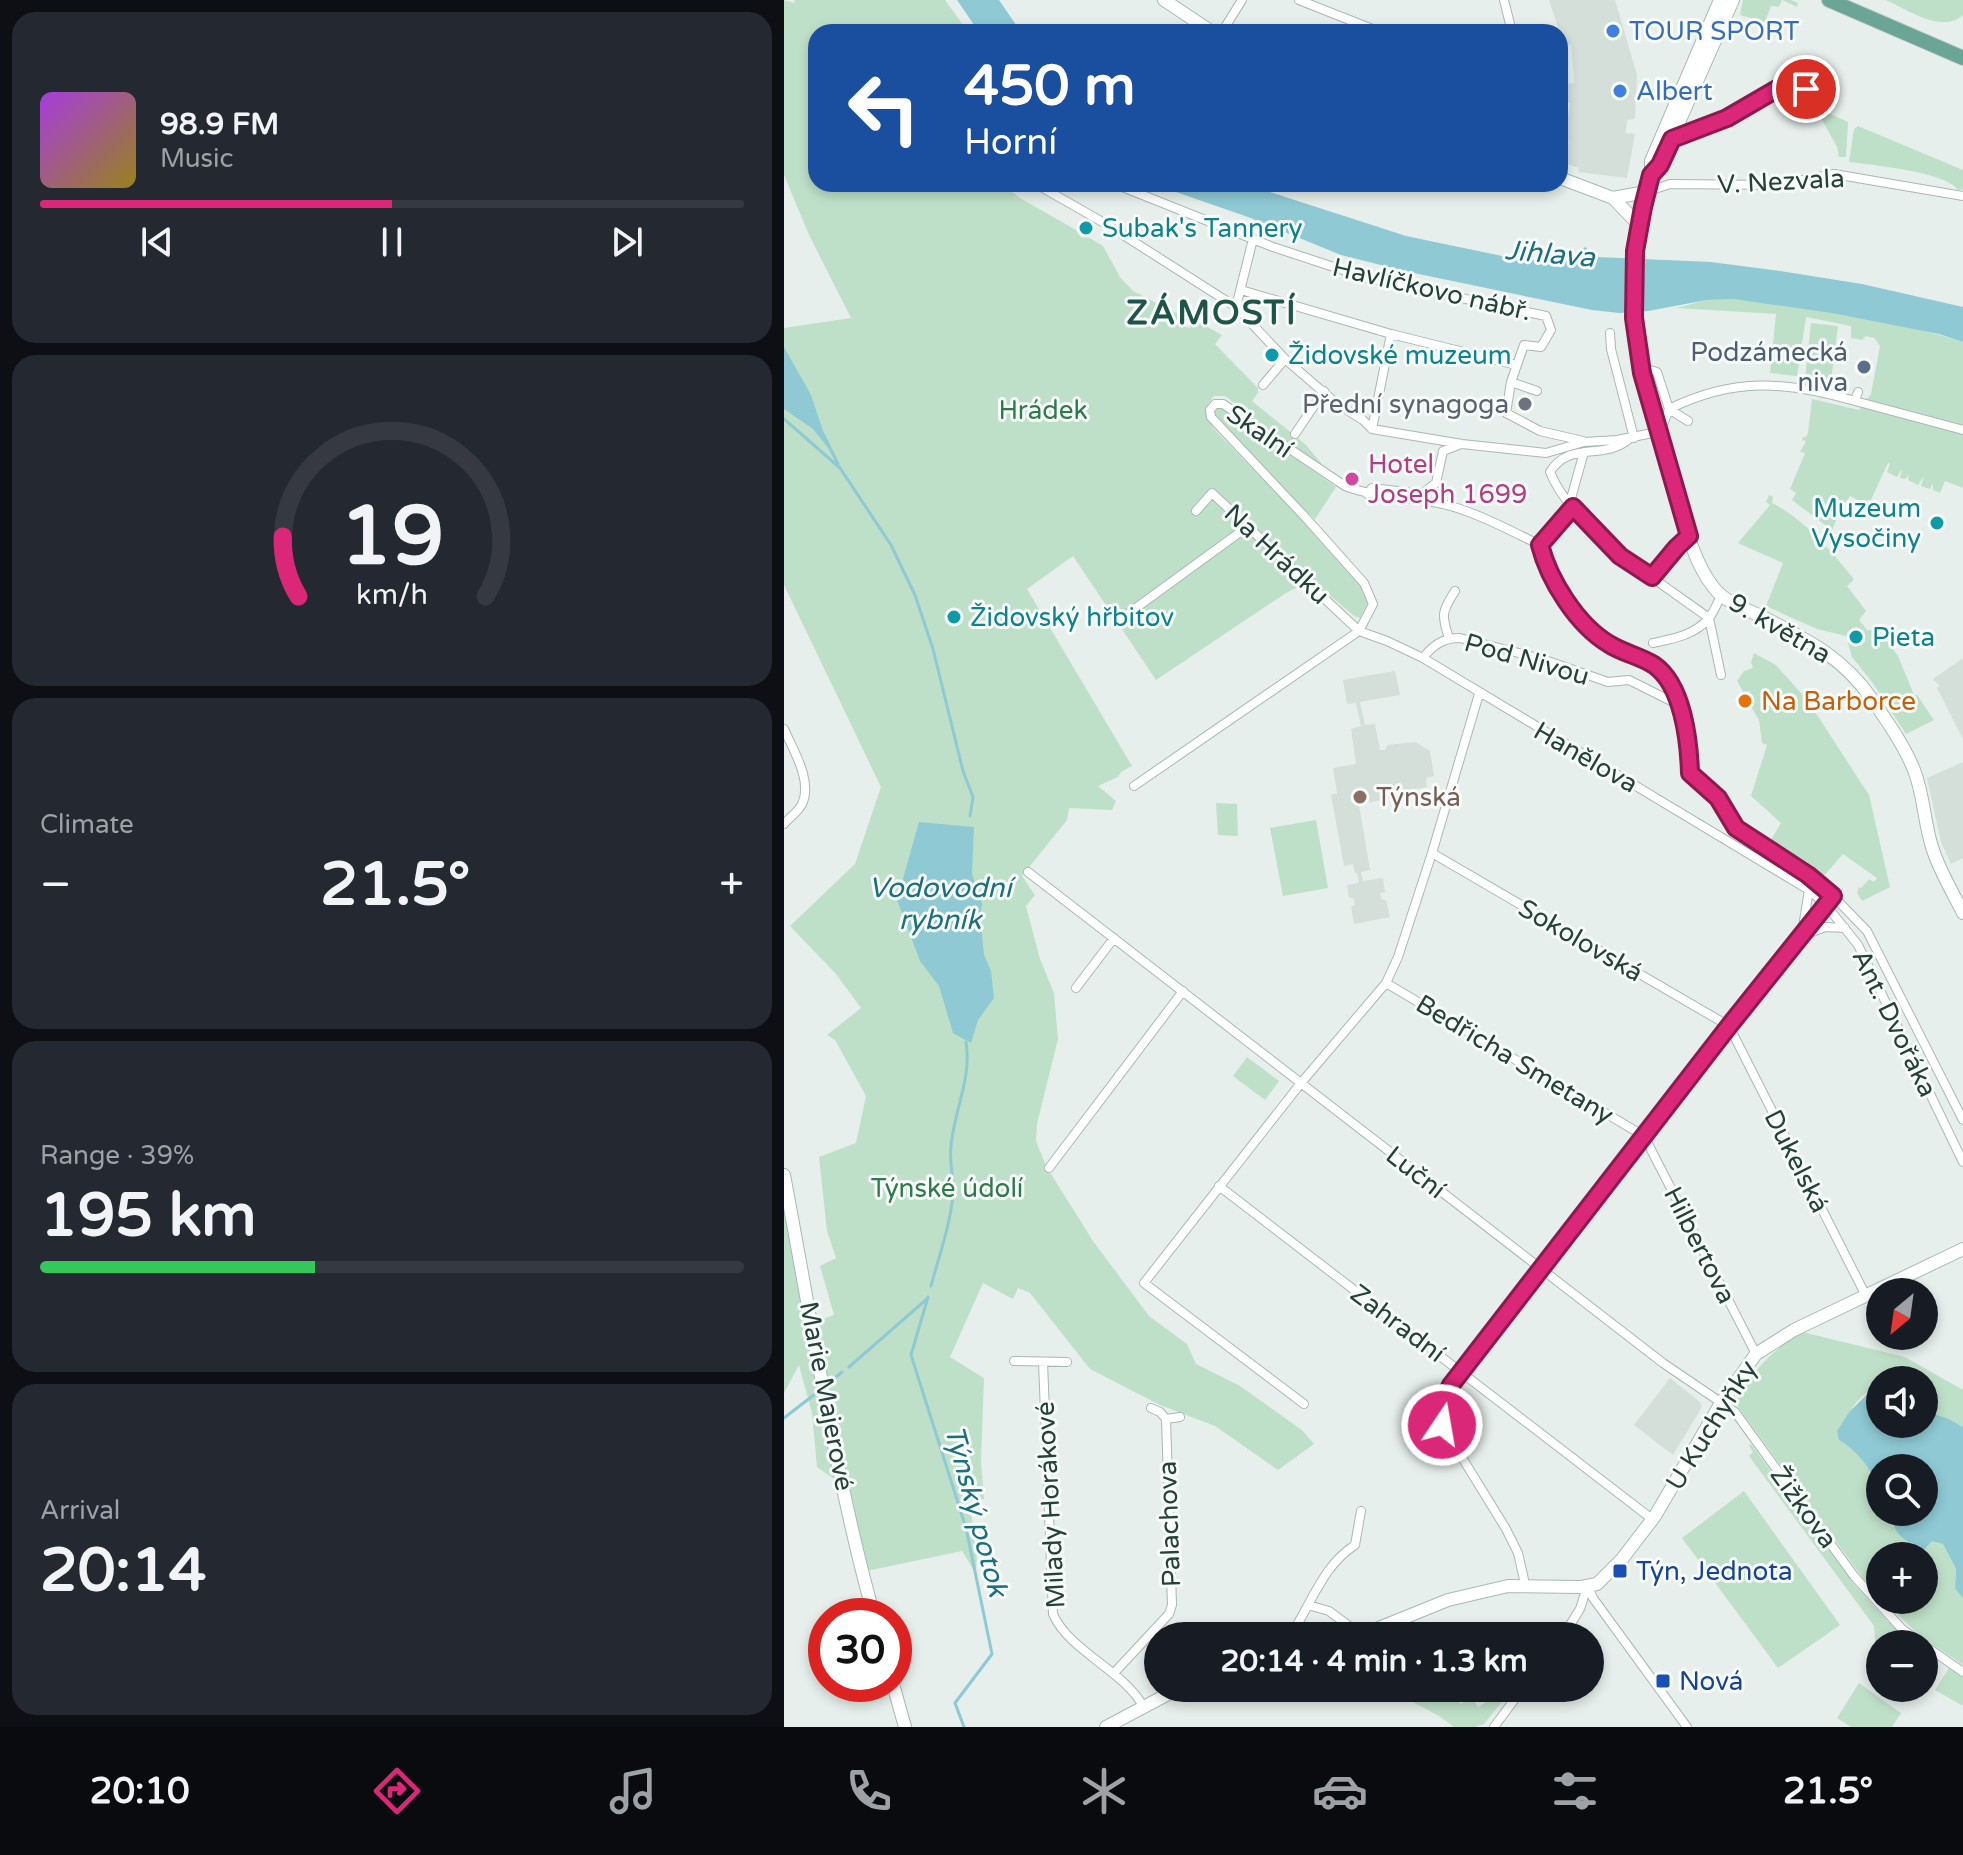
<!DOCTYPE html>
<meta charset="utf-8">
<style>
:root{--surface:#171b24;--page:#242831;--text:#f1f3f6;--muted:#9ea1a6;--line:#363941;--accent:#db2777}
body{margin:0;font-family:"Varela Round",sans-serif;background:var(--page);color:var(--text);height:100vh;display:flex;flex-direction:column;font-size:30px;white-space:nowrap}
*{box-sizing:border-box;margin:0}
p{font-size:26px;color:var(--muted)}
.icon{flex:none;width:44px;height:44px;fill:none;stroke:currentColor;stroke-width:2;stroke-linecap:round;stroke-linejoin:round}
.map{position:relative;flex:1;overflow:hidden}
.sheet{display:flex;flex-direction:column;gap:12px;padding:12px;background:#0d0f14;width:784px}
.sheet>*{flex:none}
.top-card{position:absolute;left:24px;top:24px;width:760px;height:168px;border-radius:24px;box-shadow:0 4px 12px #0003;background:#1a4fa0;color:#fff;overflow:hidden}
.needle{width:52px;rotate:209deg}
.buttons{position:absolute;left:1082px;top:1278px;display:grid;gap:16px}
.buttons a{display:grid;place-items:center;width:72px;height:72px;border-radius:50%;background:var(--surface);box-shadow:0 4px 12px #0003;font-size:40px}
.speed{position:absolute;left:24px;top:1598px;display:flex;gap:16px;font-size:40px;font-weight:700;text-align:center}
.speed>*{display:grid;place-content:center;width:104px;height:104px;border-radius:50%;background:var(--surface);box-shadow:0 4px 12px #0003;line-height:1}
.speed .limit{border:12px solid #d22;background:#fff;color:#111}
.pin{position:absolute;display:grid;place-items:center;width:68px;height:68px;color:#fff;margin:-34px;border:4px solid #fff;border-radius:50%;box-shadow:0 2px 8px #0007}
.me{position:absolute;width:88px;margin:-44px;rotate:12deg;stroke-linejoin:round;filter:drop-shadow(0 0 6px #0008)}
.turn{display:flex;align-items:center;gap:28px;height:168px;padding:0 24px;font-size:36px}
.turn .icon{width:104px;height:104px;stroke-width:2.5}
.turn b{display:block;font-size:56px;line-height:68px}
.big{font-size:60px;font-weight:800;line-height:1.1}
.sheet .tile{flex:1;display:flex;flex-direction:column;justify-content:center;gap:12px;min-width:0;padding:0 28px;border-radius:24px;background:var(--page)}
.sheet .dial{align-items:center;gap:0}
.dial svg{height:208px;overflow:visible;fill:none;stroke:var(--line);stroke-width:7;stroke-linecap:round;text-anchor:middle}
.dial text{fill:var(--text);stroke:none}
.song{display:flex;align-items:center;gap:24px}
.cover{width:96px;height:96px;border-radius:12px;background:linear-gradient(135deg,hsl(280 70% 55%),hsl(50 70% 35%))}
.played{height:8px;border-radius:4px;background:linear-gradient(90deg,var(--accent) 50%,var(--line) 50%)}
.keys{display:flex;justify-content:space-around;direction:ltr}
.heat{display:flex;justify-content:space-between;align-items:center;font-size:44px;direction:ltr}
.charge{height:12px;border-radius:6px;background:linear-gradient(90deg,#34c759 39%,var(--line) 0)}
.trip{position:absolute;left:360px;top:1622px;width:460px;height:80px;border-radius:40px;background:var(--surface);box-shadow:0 4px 12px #0003;font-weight:800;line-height:80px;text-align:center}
.tab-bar{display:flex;height:128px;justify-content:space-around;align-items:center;background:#090b0e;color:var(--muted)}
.tab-bar .icon{width:56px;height:56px}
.tab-bar .on{color:var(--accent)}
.tab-bar b{font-size:36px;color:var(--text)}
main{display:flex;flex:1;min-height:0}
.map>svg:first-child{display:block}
.built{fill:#d4dfda}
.green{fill:#bfe0c8}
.water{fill:#8ec9d4}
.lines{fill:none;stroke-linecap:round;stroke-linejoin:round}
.stream{stroke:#8ec9d4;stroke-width:3}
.street-casing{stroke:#a8b8b2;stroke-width:10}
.secondary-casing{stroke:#a4bbb3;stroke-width:14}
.primary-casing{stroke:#c2cac8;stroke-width:16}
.street{stroke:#fff;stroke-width:8}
.secondary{stroke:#fff;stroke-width:12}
.primary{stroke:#6aa596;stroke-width:14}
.route-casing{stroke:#8e194d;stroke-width:20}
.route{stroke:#db2777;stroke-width:14}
.shop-dot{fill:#3f7fe0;stroke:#f7fbf9;stroke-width:3}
.culture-dot{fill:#0f9aa8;stroke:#f7fbf9;stroke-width:3}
.service-dot{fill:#5c6f8a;stroke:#f7fbf9;stroke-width:3}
.worship-dot{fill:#6b7280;stroke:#f7fbf9;stroke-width:3}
.hotel-dot{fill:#d1479c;stroke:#f7fbf9;stroke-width:3}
.food-dot{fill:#e8710a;stroke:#f7fbf9;stroke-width:3}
.education-dot{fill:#8d6e63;stroke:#f7fbf9;stroke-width:3}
.transit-dot{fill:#1a4fb4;stroke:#f7fbf9;stroke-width:3}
.labels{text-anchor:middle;stroke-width:6;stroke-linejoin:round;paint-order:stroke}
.shop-label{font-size:26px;fill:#366cbe;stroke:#f7fbf9;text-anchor:start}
.street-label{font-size:26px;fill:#24423a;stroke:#f7fbf9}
.culture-label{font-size:26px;fill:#0d838f;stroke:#f7fbf9;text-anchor:start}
.service-label{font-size:26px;fill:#4e5e75;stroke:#f7fbf9;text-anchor:end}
.worship-label{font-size:26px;fill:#5b616d;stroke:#f7fbf9;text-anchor:end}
.park-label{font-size:26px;fill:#2d7a4b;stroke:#f7fbf9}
.hotel-label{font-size:26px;fill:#b23c85;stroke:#f7fbf9;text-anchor:start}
.food-label{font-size:26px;fill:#c56008;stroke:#f7fbf9;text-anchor:start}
.education-label{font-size:26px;fill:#785e54;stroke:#f7fbf9;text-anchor:start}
.transit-label{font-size:26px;fill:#164399;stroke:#f7fbf9;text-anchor:start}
.water-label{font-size:28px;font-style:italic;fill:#1c6f80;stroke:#f7fbf9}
.district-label{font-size:34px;font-weight:bold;letter-spacing:2px;fill:#1f5548;stroke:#f7fbf9}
</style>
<main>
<section class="sheet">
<div class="tile">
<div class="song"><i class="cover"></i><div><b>98.9 FM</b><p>Music</p></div></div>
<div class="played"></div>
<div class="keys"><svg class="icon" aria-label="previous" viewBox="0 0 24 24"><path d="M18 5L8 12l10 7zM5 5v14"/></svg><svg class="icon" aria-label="pause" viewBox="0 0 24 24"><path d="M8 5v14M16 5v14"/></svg><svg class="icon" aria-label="next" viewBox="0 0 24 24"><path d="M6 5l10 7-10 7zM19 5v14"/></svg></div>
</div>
<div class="tile dial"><svg viewBox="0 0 100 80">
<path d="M14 69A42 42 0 1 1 86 69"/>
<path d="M14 69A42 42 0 0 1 8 46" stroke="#db2777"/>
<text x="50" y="56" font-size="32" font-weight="700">19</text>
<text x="50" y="72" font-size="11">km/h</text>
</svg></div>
<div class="tile"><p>Climate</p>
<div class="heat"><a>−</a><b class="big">21.5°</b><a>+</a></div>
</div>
<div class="tile"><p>Range · 39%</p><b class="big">195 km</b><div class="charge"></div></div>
<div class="tile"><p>Arrival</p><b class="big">20:14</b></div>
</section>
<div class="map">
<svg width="1179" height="1727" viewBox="0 0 1179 1727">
<rect width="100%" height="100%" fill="#e6efeb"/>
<path class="built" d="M765,0H831L853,75L851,119L843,120L842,133L851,134L843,178L794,172L795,168L778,162L785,141L781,139L786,103L780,102L781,95L776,94V84L790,83L789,68L787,45L780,46Z
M1179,658V739L1153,688L1156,686L1149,679Z
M611,671L616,695L576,702L581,725L591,724L596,750H601L603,745L631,742L646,751L650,776L642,778L643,787L604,794L605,799L580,803L579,798L574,799L586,870L577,872L579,881L599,878L601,892L596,893L598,900H602L606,917L570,924L567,906L571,905L569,898H565L563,885L575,883L573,873H571L569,864L560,866L547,795L553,793L549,768L572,764L567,729L577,726L572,703L563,704L559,680Z
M1179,762V858L1167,864L1157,842L1143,778Z
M886,1378L916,1402L918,1407L889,1455L850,1425Z"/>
<path class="green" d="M0,0L10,3L11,0H161L184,32H32V184H218L236,198L292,230L298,238L301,235L319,246L336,277L349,291L396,315L392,323L405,328L409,319L438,335L431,344L474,388V393L468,401L521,444L538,464L530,462L441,396H430L422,407L429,428L546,549L575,583L584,602L576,618L570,616L528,580L502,593L372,680L289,556L243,589L348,766L337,772L334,777L314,786L332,801L328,810L285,808L283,820L238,876L251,895L242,906L256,959L270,993L274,1039L253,1124L252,1141L262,1166L309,1241L365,1316L403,1344L412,1364L456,1386L518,1430L530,1444L494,1470L431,1426L376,1405L306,1369L246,1293L234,1288L229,1299L199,1283L166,1357L200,1378L197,1461L200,1499L185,1501L193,1550L192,1574L178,1551L78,1572L60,1486L33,1467L28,1413L15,1365L0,1393V1175L26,1313L19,1326L50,1315L36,1266L52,1258L43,1231L35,1157L72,1143L82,1096L51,1040L43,1035L77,1008L52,974L6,926L71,864L97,787L0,585V328L67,318L25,235L0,175Z
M959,0H1007L1014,3L1013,7L998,0L995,7L987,6L981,22L956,15Z
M1102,0H1179V15C1158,34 1124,10 1102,0Z
M1031,107L1064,122L1062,157H1055L1053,147Z
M1074,126L1179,170V189L1174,190C1163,172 1088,165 1065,162L1070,129Z
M948,299C1025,307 1106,318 1179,342V488L1161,481L1156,493L1149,490V483L1146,489L1137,486L1140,476L1134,485L1124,480L1125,475L1121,479L1116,478L1118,469L1113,477L1103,472L1106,464L1104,463C1096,480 1094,485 1087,500H1084V505L1066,496L1061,503L1058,500L1050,502L1048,508L1049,514L1054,516L1048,530L1008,500L1012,493L1006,489L1021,453L1016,452L1022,441L1018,440L1019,437H1022L1024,433L1028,399L1075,410L1087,394L1096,346L1090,338L1082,336L1078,340L1067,338V326L1022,317L1013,376L986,373L992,314L892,308L923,300Z
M1027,323L1054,326L1047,381L1021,378Z
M434,406L442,408L552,487L531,519L492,484L429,413Z
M985,495L989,497L988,503C1020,519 1045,548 1069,578V581L1063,586L1082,611L1075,620L1084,631L1092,626L1114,656L1130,695H1133L1150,720L1122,734L1088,682L1068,657L1062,636L1033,629L982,606L999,563L954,543L986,505L982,502Z
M970,653L992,665L1024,701L1085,795L1106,887L1078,901L1073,893L1075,887L1077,888L1085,879L1090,882L1093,878L1059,854L1038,878L985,843L997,823L967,796L983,745L978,743L975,720L965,703L970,698L965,691L960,693L953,681L960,671L969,668L967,662Z
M432,803L453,804L454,836L434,835Z
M532,820L544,888L499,896L486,828Z
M463,1057L495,1081L481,1100L449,1076Z
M1018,1332L1121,1357L1179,1390V1427L1165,1419L1140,1411V1380H1096V1387C1074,1391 1059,1419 1055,1440C1083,1457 1096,1480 1096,1512H1102L1109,1526L1159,1544L1172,1569L1171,1588L1179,1599V1665L1134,1634L1099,1600H1140V1556H1096V1597L1078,1577L954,1407L952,1400C970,1370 988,1350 1018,1332Z
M967,1444L1070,1584L1105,1623L1107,1622L1131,1641L1130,1644H1096V1654L1092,1651L1090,1626L965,1456L969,1452L965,1446Z
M960,1491L1056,1625L994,1668L898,1538Z
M1165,1668H1168L1179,1675V1706L1151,1690Z
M1075,1683L1117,1713L1108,1727H1067L1053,1718Z
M574,1688H624L632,1694L635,1690C648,1703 656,1703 674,1700L676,1704L689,1699L694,1707L715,1694L720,1699L700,1724L691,1727H670L655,1716L614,1694Z"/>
<path class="water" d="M173,0H215L237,32H195Z
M369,184H461L622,236L718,256L762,262L789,256L801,247L813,257L927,262L996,271L1078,284L1179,307V342L1155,334L1048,313L949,299L923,300L864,311L835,313L808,310L625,272L557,255L464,217Z
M0,347L27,395L45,449L29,429L0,409Z
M135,822L190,827L188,874L198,904L196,916L200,955L207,971L210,998L194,1020L187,1043L169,1033L155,986L136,961L113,900Z
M1092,1386L1096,1387V1424H1140V1411L1165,1419L1179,1427V1599L1171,1588L1172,1569L1159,1544L1148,1541L1138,1552L1131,1550L1129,1543C1112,1539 1111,1524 1102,1512H1140V1468H1096V1491C1088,1470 1074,1451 1055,1440L1053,1431L1066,1411Z"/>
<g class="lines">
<path class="stream" d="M0,419L56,468L107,545L131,595L149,649L179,771L189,797L186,816
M38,432L54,464
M147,1286C155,1256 166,1226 169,1195C170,1179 165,1162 167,1146C170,1110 188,1079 182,1042
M144,1297L127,1355L182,1528L208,1654L171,1703L180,1727
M65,1367L144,1298
M44,1384L58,1372
M0,1418L35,1391"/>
<g class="street-casing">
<path id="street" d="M515,0L596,32
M720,0L728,32
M438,32L458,0
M888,139L943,118L993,89L1008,85L1022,89
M252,184L322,224L452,307L501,359L552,403L579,420L588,429L678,444L762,453L800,442L833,440L874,432
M331,184L489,247L583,278L762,316L767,330L757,347L740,345L727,382L722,413L756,431L799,441
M862,192L886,184L993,185L1050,174L1179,196
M457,290L607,334L732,365
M452,307L469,239
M826,333L827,349L850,438
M856,367L873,372L885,409C950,377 1002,381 1071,401L1074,392
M727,382L753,391
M479,385L501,359
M1071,401L1179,430
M880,422L885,409L904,421
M588,429L607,334
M511,434L540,391
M845,439C820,461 786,440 766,472C788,528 877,583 925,618L937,675
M583,494L588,488L638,494L652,483L659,451L677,444
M786,502L800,452
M412,511L428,493L575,631L603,641L639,658L1025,890L1042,905L1074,945L1179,1162
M756,545C765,580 793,625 825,644C839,652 857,656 870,665C899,685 905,741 906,773L934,798L952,828L1024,875L1049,896L1083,931L1179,1120
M756,545L789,507
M868,577L893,547L905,536
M334,621L463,527
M575,631L589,604L580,583L522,518L427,417L426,410L431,404H439L561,486C592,498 626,497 659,504C692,512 725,530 756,545
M665,638C657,615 658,611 671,591
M869,643C888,639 911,635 924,619C930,613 933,602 938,595
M639,658C649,645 659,638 676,638L758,659L824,682L845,680L895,705
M0,729C9,750 29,781 18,804C15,811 5,818 0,824
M350,786L575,631
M648,853L945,1026L1082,1296
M244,872L879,1363L951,1412L1070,1576L1118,1629L1139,1644
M1018,933L1025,890
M1018,936L1041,927L1061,928
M602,983L860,1136
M292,988L330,938
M860,1136L972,1354
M265,1168L399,991
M435,1186L868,1519
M230,1361L283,1362
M259,1362L269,1614C285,1651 339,1670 359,1706
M520,1404L360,1283L517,1083L602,983L614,957L648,853L695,694
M382,1419L396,1417
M741,1584L734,1553L722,1529L658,1425L656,1408L661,1394L745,1282L1049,896
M804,1587L809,1598L903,1727
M524,1605C537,1581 548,1560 571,1545L577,1511
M513,1636L512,1627L524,1605L545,1611L577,1635
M779,1636L796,1609L803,1587
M1140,1645L1179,1672
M330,1673L385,1614L388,1605L382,1419L376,1412L367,1408
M710,1727L739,1688"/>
</g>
<g class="secondary-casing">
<path id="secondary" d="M380,0L428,32
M949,0L876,165C861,181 858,205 855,226C840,323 862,390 889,481C899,516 907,559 930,588C941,602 961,609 977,616C1021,639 1058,656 1087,698C1103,721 1120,745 1130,770C1140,795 1140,822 1148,847C1155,870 1168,891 1179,913
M867,175V161L936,0
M776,178L829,198L862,192
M829,198L855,225
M0,1175C28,1322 50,1472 90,1616
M575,1636L664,1600L724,1586L797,1587L813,1584L838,1559L871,1516L937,1403L972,1354L1010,1330L1179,1249
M109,1684L121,1727
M322,1727L388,1692L441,1691L470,1688"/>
</g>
<g class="primary-casing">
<path id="primary" d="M1045,0L1179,58"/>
</g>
<use href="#street" class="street"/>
<use href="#secondary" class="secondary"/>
<use href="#primary" class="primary"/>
</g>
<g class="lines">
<g class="route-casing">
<path id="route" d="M658,1425L656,1408L667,1385L945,1026L1049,896L1024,875L952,828L934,798L906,773C905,741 899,685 870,665C856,656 839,653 825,644C793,625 765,580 756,545L789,507L836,556L868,577L893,547L905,536L858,373L850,318L851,251L859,207L867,175L876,165L888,139L943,118L993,89L1008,85L1022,89"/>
</g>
<use href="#route" class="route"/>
</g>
<g class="shop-dot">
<circle cx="829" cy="31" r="8"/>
<circle cx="836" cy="91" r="8"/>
</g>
<g class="culture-dot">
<circle cx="302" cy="228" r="8"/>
<circle cx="488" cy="355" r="8"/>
<circle cx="1153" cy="523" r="8"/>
<circle cx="170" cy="617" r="8"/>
<circle cx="1072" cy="637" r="8"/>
</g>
<circle class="service-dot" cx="1080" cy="367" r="8"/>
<circle class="worship-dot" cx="741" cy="404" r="8"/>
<circle class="hotel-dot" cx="568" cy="479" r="8"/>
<circle class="food-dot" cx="961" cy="701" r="8"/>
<circle class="education-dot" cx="576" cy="797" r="8"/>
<g class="transit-dot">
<rect x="828" y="1563" width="16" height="16" rx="4"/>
<rect x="871" y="1673" width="16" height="16" rx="4"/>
</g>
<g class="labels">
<g class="shop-label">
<text x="845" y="40">TOUR SPORT</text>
<text x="852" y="100">Albert</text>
</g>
<g class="street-label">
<text transform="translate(997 181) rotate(-3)" y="9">V. Nezvala</text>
<text transform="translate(648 289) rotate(13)" y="9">Havlíčkovo nábř.</text>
<text transform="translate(476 431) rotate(34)" y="9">Skalní</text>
<text transform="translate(493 554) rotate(43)" y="9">Na Hrádku</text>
<text transform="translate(996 628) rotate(30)" y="9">9. května</text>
<text transform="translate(743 659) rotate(16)" y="9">Pod Nivou</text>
<text transform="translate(802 757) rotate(30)" y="9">Hanělova</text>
<text transform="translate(797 940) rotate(30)" y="9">Sokolovská</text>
<text transform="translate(1111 1023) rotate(64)" y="9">Ant. Dvořáka</text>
<text transform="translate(731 1059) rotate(31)" y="9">Bedřicha Smetany</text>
<text transform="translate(1013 1161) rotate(63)" y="9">Dukelská</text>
<text transform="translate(632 1172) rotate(38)" y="9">Luční</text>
<text transform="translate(916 1245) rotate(63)" y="9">Hilbertova</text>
<text transform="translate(614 1323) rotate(37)" y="9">Zahradní</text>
<text transform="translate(43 1396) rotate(79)" y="9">Marie Majerové</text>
<text transform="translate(927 1425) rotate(-58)" y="9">U Kuchyňky</text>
<text transform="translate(266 1505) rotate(-93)" y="9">Milady Horákové</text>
<text transform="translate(1020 1507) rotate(54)" y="9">Žižkova</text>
<text transform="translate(385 1524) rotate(-92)" y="9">Palachova</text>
</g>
<g class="culture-label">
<text x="318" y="237">Subak's Tannery</text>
<text x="504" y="364">Židovské muzeum</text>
<text x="1137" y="517" text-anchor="end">Muzeum<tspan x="1137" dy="30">Vysočiny</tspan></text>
<text x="186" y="626">Židovský hřbitov</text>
<text x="1088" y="646">Pieta</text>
</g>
<g class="service-label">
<text x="1064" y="361">Podzámecká<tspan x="1064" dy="30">niva</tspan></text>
</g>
<g class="worship-label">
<text x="725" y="413">Přední synagoga</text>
</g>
<g class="park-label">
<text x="259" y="419">Hrádek</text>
<text x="163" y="1197">Týnské údolí</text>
</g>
<g class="hotel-label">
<text x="584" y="473">Hotel<tspan x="584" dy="30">Joseph 1699</tspan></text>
</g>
<g class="food-label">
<text x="977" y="710">Na Barborce</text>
</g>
<g class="education-label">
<text x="592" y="806">Týnská</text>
</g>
<g class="transit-label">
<text x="852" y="1580">Týn, Jednota</text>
<text x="895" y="1690">Nová</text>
</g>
<g class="water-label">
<text transform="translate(766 253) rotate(5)" y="10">Jihlava</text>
<text x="156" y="897">Vodovodní<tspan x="156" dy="32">rybník</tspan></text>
<text transform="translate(193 1511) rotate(75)" y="10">Týnský potok</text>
</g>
<g class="district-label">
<text x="428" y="324">ZÁMOSTÍ</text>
</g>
</g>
</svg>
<div class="buttons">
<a><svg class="needle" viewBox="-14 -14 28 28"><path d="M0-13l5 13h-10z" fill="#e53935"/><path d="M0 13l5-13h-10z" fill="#9ea1a6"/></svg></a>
<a><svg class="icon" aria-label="sound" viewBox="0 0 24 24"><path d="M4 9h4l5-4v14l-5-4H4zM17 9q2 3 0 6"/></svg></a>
<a><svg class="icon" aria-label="search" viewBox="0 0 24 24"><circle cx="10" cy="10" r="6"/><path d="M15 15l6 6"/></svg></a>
<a>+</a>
<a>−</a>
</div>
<div class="speed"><div class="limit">30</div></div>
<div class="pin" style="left:1022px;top:89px;background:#d93025"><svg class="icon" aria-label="arrive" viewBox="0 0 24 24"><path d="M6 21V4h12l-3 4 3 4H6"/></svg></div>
<svg class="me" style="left:658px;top:1425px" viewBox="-20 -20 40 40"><circle r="17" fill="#db2777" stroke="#fff" stroke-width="3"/><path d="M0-11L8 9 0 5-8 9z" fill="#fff"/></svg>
<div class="trip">20:14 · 4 min · 1.3 km</div>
<div class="top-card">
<div class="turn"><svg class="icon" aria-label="left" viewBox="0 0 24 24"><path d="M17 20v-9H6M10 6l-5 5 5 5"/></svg><div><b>450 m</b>Horní</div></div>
</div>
</div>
</main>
<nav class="tab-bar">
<b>20:10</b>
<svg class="icon on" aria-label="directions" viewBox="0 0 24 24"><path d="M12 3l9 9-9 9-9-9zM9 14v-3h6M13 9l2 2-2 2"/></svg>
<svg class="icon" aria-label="music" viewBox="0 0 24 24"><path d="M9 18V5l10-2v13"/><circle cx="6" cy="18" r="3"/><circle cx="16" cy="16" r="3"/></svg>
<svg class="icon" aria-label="phone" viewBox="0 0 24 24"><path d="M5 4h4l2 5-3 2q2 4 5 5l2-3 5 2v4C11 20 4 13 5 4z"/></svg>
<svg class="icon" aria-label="climate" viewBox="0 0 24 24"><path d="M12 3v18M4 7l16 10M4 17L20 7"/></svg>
<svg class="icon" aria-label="car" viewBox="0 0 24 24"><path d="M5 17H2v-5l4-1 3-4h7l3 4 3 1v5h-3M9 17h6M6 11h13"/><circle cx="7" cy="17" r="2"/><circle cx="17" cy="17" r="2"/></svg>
<svg class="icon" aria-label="filters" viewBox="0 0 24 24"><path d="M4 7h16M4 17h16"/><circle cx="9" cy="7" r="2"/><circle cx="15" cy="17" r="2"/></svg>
<b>21.5°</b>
</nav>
